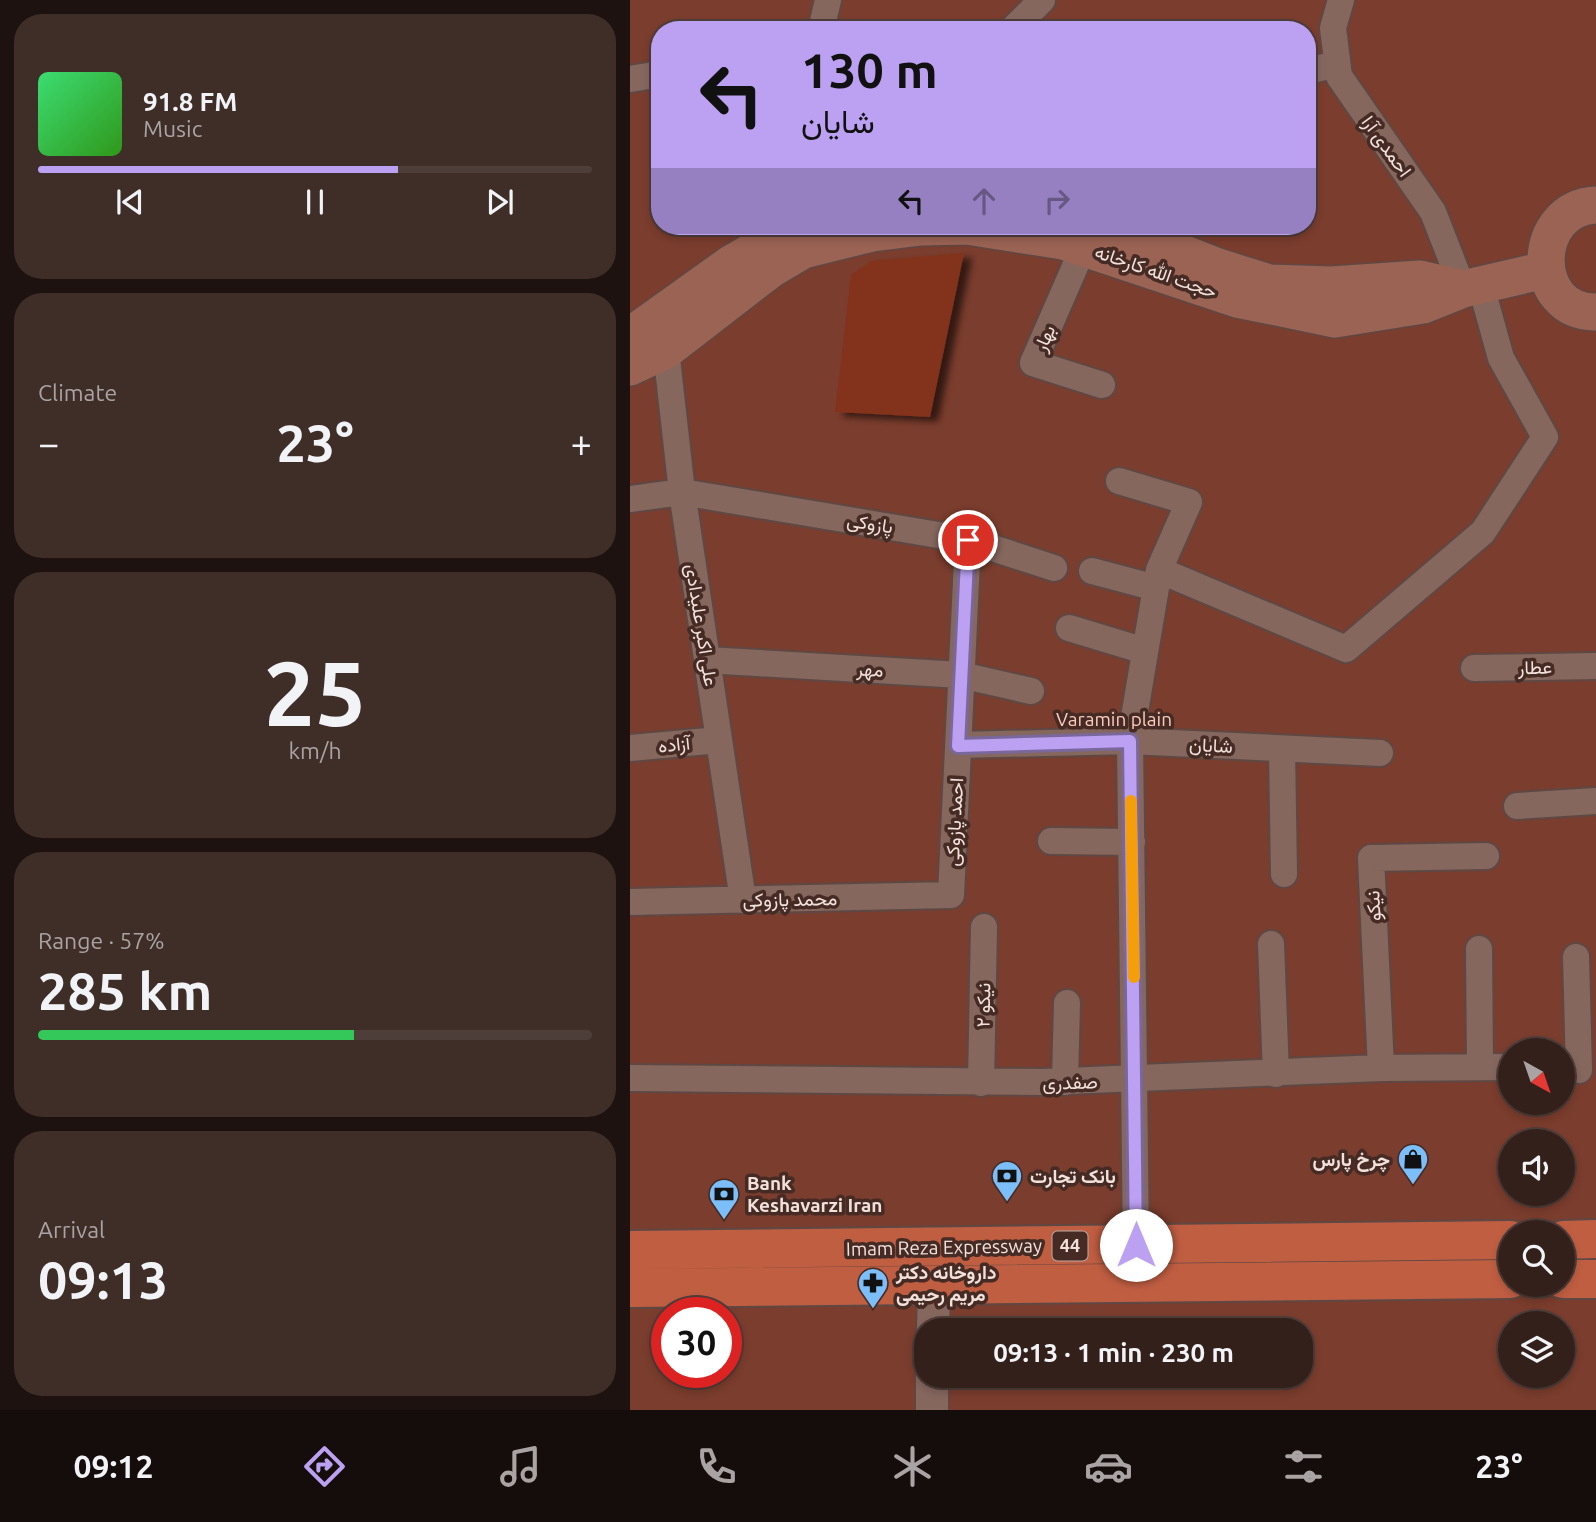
<!DOCTYPE html>
<meta charset="utf-8">
<style>
:root{--surface:#34201b;--page:#3f2d28;--text:#f1f3f6;--muted:#a9a3a3;--line:#4e3e3a;--accent:#bca0f2}
body{margin:0;font-family:Ubuntu,Vazirmatn,sans-serif;background:var(--page);color:var(--text);height:100vh;display:flex;flex-direction:column;font-size:26px;white-space:nowrap}
*{box-sizing:border-box;margin:0}
p{font-size:23px;color:var(--muted)}
.icon{flex:none;width:38px;height:38px;fill:none;stroke:currentColor;stroke-width:2;stroke-linecap:round;stroke-linejoin:round}
.map{position:relative;flex:1;overflow:hidden}
.sheet{display:flex;flex-direction:column;gap:14px;padding:14px;background:#1d120f;width:630px}
.sheet>*{flex:none}
.banner{position:absolute;left:21px;top:21px;width:665px;height:214px;border-radius:28px;box-shadow:0 4px 10px #0003,0 0 0 2px var(--line);background:#bca0f2;color:#111;overflow:hidden}
.needle{width:46px;rotate:140deg}
.controls{position:absolute;left:868px;top:1038px;display:grid;gap:14px}
.controls a{display:grid;place-items:center;width:77px;height:77px;border-radius:50%;background:var(--surface);box-shadow:0 4px 10px #0003,0 0 0 2px var(--line);font-size:35px}
.speed{position:absolute;left:21px;top:1297px;display:flex;gap:14px;font-size:35px;font-weight:700;text-align:center}
.speed>*{display:grid;place-content:center;width:91px;height:91px;border-radius:50%;background:var(--surface);box-shadow:0 4px 10px #0003,0 0 0 2px var(--line);line-height:1}
.speed .limit{border:10px solid #d22;background:#fff;color:#111}
.pin{position:absolute;display:grid;place-items:center;width:60px;height:60px;color:#fff;margin:-30px;border:4px solid #fff;border-radius:50%;box-shadow:0 2px 7px #0007}
.me{position:absolute;width:77px;margin:-38px;rotate:0deg;stroke-linejoin:round;filter:drop-shadow(0 0 5px #0008)}
.turn{display:flex;align-items:center;gap:24px;height:147px;padding:0 35px;font-size:32px}
.turn .icon{width:91px;height:91px;stroke-width:2.5}
.turn b{display:block;font-size:49px;line-height:60px}
.lanes{display:flex;align-items:center;height:66px;padding:0 35px;background:#0003;justify-content:center;gap:35px;direction:ltr}
.lanes .off{opacity:.35}
.big{font-size:52px;font-weight:700;line-height:1.1}
.sheet .widget{flex:1;display:flex;flex-direction:column;justify-content:center;gap:10px;min-width:0;padding:0 24px;border-radius:28px;background:var(--page)}
.sheet .dial{align-items:center;gap:0}
.dial b{font-size:91px;line-height:1}
.song{display:flex;align-items:center;gap:21px}
.cover{width:84px;height:84px;border-radius:10px;background:linear-gradient(135deg,hsl(140 70% 55%),hsl(110 70% 35%))}
.played{height:7px;border-radius:4px;background:linear-gradient(90deg,var(--accent) 65%,var(--line) 65%)}
.keys{display:flex;justify-content:space-around;direction:ltr}
.heat{display:flex;justify-content:space-between;align-items:center;font-size:38px;direction:ltr}
.charge{height:10px;border-radius:5px;background:linear-gradient(90deg,#34c759 57%,var(--line) 0)}
.trip{position:absolute;left:284px;top:1318px;width:399px;height:70px;border-radius:28px;background:var(--surface);box-shadow:0 4px 10px #0003,0 0 0 2px var(--line);font-weight:700;line-height:70px;text-align:center}
.menu{display:flex;height:112px;justify-content:space-around;align-items:center;background:#150d0b;color:var(--muted)}
.menu .icon{width:49px;height:49px}
.menu .current{color:var(--accent)}
.menu b{font-size:32px;color:var(--text)}
main{display:flex;flex:1;min-height:0}
.map>svg:first-child{display:block}
.green{fill:#7b3d2d;fill-rule:evenodd}
.building{fill:#83311b;filter:url(#shadow)}
.lines{fill:none;stroke-linecap:round;stroke-linejoin:round}
.minor-casing{stroke:#5f4843;stroke-width:30}
.tertiary-casing{stroke:#5f4843;stroke-width:35}
.secondary-casing{stroke:#5f4843;stroke-width:40}
.trunk-casing{stroke:#5f4843;stroke-width:42}
.minor{stroke:#85675e;stroke-width:26}
.tertiary{stroke:#85675e;stroke-width:32}
.secondary{stroke:#9b6354;stroke-width:37}
.trunk{stroke:#c05e42;stroke-width:38}
.route-casing{stroke:#7a689d;stroke-width:18}
.route{stroke:#bca0f2;stroke-width:12}
.slow{stroke:#f59e0b;stroke-width:12}
.labels{text-anchor:middle;stroke-width:7;stroke-linejoin:round;paint-order:stroke}
.shield{fill:#452b24;stroke:#beaaa4;stroke-width:2}
.shield-label{font-size:18px;font-weight:bold;fill:#f2e0db}
.street-label{font-size:19px;fill:#f2e0db;stroke:#452b24}
.park-label{font-size:19px;fill:#fdccbe;stroke:#452b24}
.poi-label{font-size:19px;font-weight:bold;fill:#f2e0db;stroke:#452b24;text-anchor:start}
</style>
<main>
<section class="sheet">
<div class="widget">
<div class="song"><i class="cover"></i><div><b>91.8 FM</b><p>Music</p></div></div>
<div class="played"></div>
<div class="keys"><svg class="icon" aria-label="previous" viewBox="0 0 24 24"><path d="M18 5L8 12l10 7zM5 5v14"/></svg><svg class="icon" aria-label="pause" viewBox="0 0 24 24"><path d="M8 5v14M16 5v14"/></svg><svg class="icon" aria-label="next" viewBox="0 0 24 24"><path d="M6 5l10 7-10 7zM19 5v14"/></svg></div>
</div>
<div class="widget"><p>Climate</p>
<div class="heat"><a>−</a><b class="big">23°</b><a>+</a></div>
</div>
<div class="widget dial"><b>25</b><p>km/h</p></div>
<div class="widget"><p>Range · 57%</p><b class="big">285 km</b><div class="charge"></div></div>
<div class="widget"><p>Arrival</p><b class="big">09:13</b></div>
</section>
<div class="map">
<svg width="966" height="1410" viewBox="0 0 966 1410">
<defs>
<filter id="shadow"><feDropShadow dx="8" dy="4.5" stdDeviation="3.5" flood-color="#0009"/></filter>
</defs>
<rect width="100%" height="100%" fill="#452b24"/>
<path class="green" d="M0,0H966V1410H0ZM30,30H677V226H30ZM880,1050H933V1102H880ZM880,1141H933V1194H880ZM880,1232H933V1284H880ZM37,1312H96V1372H37ZM880,1323H933V1376H880ZM296,1330H670V1376H296Z"/>
<path class="building" d="M334,253L300,417L205,412L221,275L241,261Z"/>
<g class="lines">
<g class="minor-casing">
<path id="minor" d="M711,0L703,28L709,76L803,212L833,289
M191,30L198,0
M382,30L412,0
M677,71L707,64
M0,79L30,74
M454,246L403,363L472,385
M36,350L52,492L113,900
M489,481L559,502L529,570L500,741L506,1245
M0,499L52,492L338,540L424,568
M529,570L716,649L853,532L915,437L871,358L851,286
M462,571L526,588
M439,628L515,651
M77,660L331,675L401,691
M844,668L966,666
M328,745L500,741L750,753
M0,748L89,740
M652,749L654,874
M887,806L966,801
M421,841L502,842
M0,902L321,895L338,540
M641,944L646,1074
M849,949L850,1066
M946,957L949,1070
M751,1068L741,858L856,856
M0,1078L412,1082L751,1068L880,1067
M435,1082L437,1003
M351,1083L354,927"/>
</g>
<g class="tertiary-casing">
<path id="tertiary" d="M303,1330L304,1284
M302,1410V1376"/>
</g>
<g class="secondary-casing">
<path id="secondary" d="M966,205C900,208 899,313 966,312
M483,226L588,267L639,283L701,285L790,279L833,289
M0,336L102,263L162,229
M0,367L36,350L141,269L173,250L242,233L291,227L337,226L433,241L607,299L705,319L793,305L833,289L915,270"/>
</g>
<g class="trunk-casing">
<path id="trunk" d="M933,1240L966,1239
M0,1250L880,1240
M933,1279H966
M0,1288L880,1279"/>
</g>
<use href="#minor" class="minor"/>
<use href="#tertiary" class="tertiary"/>
<use href="#secondary" class="secondary"/>
<use href="#trunk" class="trunk"/>
</g>
<g class="lines">
<g class="route-casing">
<path id="route" d="M338,540L328,746L500,741L506,1245"/>
</g>
<use href="#route" class="route"/>
<path class="slow" d="M501,801L504,977"/>
</g>
<defs>
<g id="shop-pin" transform="scale(1.575)"><path d="M0 17L-7.5 6A9.5 9.5 0 1 1 7.5 6Z" fill="#7bbef9" stroke="#452b24"/><path d="M-5-2.5h2.3a2.7 3.5 0 0 1 5.4 0H5L5.5 6h-11ZM-1.5-2.5h3a1.5 2.3 0 0 0-3 0Z" fill="#111"/></g>
<g id="bank-pin" transform="scale(1.575)"><path d="M0 17L-7.5 6A9.5 9.5 0 1 1 7.5 6Z" fill="#7bbef9" stroke="#452b24"/><path d="M-6-4H6V4H-6ZM0-2.3a2.3 2.3 0 1 0 0 4.6a2.3 2.3 0 1 0 0-4.6Z" fill="#111"/></g>
<g id="pharmacy-pin" transform="scale(1.575)"><path d="M0 17L-7.5 6A9.5 9.5 0 1 1 7.5 6Z" fill="#7bbef9" stroke="#452b24"/><path d="M-2-6h4v4h4v4h-4v4h-4v-4h-4v-4h4Z" fill="#111"/></g>
</defs>
<g fill-rule="evenodd">
<use href="#shop-pin" x="783" y="1159"/>
<use href="#bank-pin" x="377" y="1176"/>
<use href="#bank-pin" x="94" y="1194"/>
<use href="#pharmacy-pin" x="243" y="1283"/>
</g>
<g class="labels">
<rect class="shield" x="422.5" y="1231.5" width="35" height="29" rx="5"/>
<g class="shield-label">
<text x="440" y="1252">44</text>
</g>
<g class="street-label">
<text transform="translate(757 146) rotate(54)" y="7">احمدی آرا</text>
<text transform="translate(526 271) rotate(19)" y="7">حجت الله کارخانه</text>
<text transform="translate(414 338) rotate(-67)" y="7">بهار</text>
<text transform="translate(240 523) rotate(9)" y="7">پازوکی</text>
<text transform="translate(72 625) rotate(81)" y="7">علی اکبر علیدادی</text>
<text transform="translate(905 667) rotate(-1)" y="7">عطار</text>
<text transform="translate(240 669) rotate(3)" y="7">مهر</text>
<text transform="translate(44 744) rotate(-6)" y="7">آزاده</text>
<text transform="translate(581 745) rotate(3)" y="7">شایان</text>
<text transform="translate(324 822) rotate(-87)" y="7">احمد پازوکی</text>
<text transform="translate(160 899) rotate(-1)" y="7">محمد پازوکی</text>
<text transform="translate(743 906) rotate(-93)" y="7">نیکو</text>
<text transform="translate(353 1005) rotate(-89)" y="7">نیکو ۲</text>
<text transform="translate(440 1082) rotate(-1)" y="7">صفدری</text>
<text transform="translate(314 1247) rotate(-1)" y="7">Imam Reza Expressway</text>
</g>
<g class="park-label">
<text x="484" y="726">Varamin plain</text>
</g>
<g class="poi-label">
<text x="760" y="1166" text-anchor="end">چرخ پارس</text>
<text x="400" y="1183">بانک تجارت</text>
<text x="117" y="1190">Bank<tspan x="117" dy="22">Keshavarzi Iran</tspan></text>
<text x="266" y="1279">داروخانه دکتر<tspan x="266" dy="22">مریم رحیمی</tspan></text>
</g>
</g>
</svg>
<div class="controls">
<a><svg class="needle" viewBox="-14 -14 28 28"><path d="M0-13l5 13h-10z" fill="#e53935"/><path d="M0 13l5-13h-10z" fill="#a9a3a3"/></svg></a>
<a><svg class="icon" aria-label="sound" viewBox="0 0 24 24"><path d="M4 9h4l5-4v14l-5-4H4zM17 9q2 3 0 6"/></svg></a>
<a><svg class="icon" aria-label="search" viewBox="0 0 24 24"><circle cx="10" cy="10" r="6"/><path d="M15 15l6 6"/></svg></a>
<a><svg class="icon" aria-label="layers" viewBox="0 0 24 24"><path d="M12 4l9 5-9 5-9-5zM3 14l9 5 9-5"/></svg></a>
</div>
<div class="speed"><div class="limit">30</div></div>
<div class="pin" style="left:338px;top:540px;background:#d93025"><svg class="icon" aria-label="arrive" viewBox="0 0 24 24"><path d="M6 21V4h12l-3 4 3 4H6"/></svg></div>
<svg class="me" style="left:506px;top:1245px" viewBox="-20 -20 40 40"><circle r="19" fill="#fff"/><path d="M0-13L10 11 0 6-10 11z" fill="#bca0f2"/></svg>
<div class="trip">09:13 · 1 min · 230 m</div>
<div class="banner">
<div class="turn"><svg class="icon" aria-label="left" viewBox="0 0 24 24"><path d="M17 20v-9H6M10 6l-5 5 5 5"/></svg><div><b>130 m</b>شایان</div></div>
<div class="lanes"><svg class="icon" aria-label="left" viewBox="0 0 24 24"><path d="M17 20v-9H6M10 6l-5 5 5 5"/></svg><svg class="icon off" aria-label="ahead" viewBox="0 0 24 24"><path d="M12 20V5M6 11l6-6 6 6"/></svg><svg class="icon off" aria-label="right" viewBox="0 0 24 24"><path d="M7 20v-9h11M14 6l5 5-5 5"/></svg></div>
</div>
</div>
</main>
<nav class="menu">
<b>09:12</b>
<svg class="icon current" aria-label="directions" viewBox="0 0 24 24"><path d="M12 3l9 9-9 9-9-9zM9 14v-3h6M13 9l2 2-2 2"/></svg>
<svg class="icon" aria-label="music" viewBox="0 0 24 24"><path d="M9 18V5l10-2v13"/><circle cx="6" cy="18" r="3"/><circle cx="16" cy="16" r="3"/></svg>
<svg class="icon" aria-label="phone" viewBox="0 0 24 24"><path d="M5 4h4l2 5-3 2q2 4 5 5l2-3 5 2v4C11 20 4 13 5 4z"/></svg>
<svg class="icon" aria-label="climate" viewBox="0 0 24 24"><path d="M12 3v18M4 7l16 10M4 17L20 7"/></svg>
<svg class="icon" aria-label="car" viewBox="0 0 24 24"><path d="M5 17H2v-5l4-1 3-4h7l3 4 3 1v5h-3M9 17h6M6 11h13"/><circle cx="7" cy="17" r="2"/><circle cx="17" cy="17" r="2"/></svg>
<svg class="icon" aria-label="filters" viewBox="0 0 24 24"><path d="M4 7h16M4 17h16"/><circle cx="9" cy="7" r="2"/><circle cx="15" cy="17" r="2"/></svg>
<b>23°</b>
</nav>
